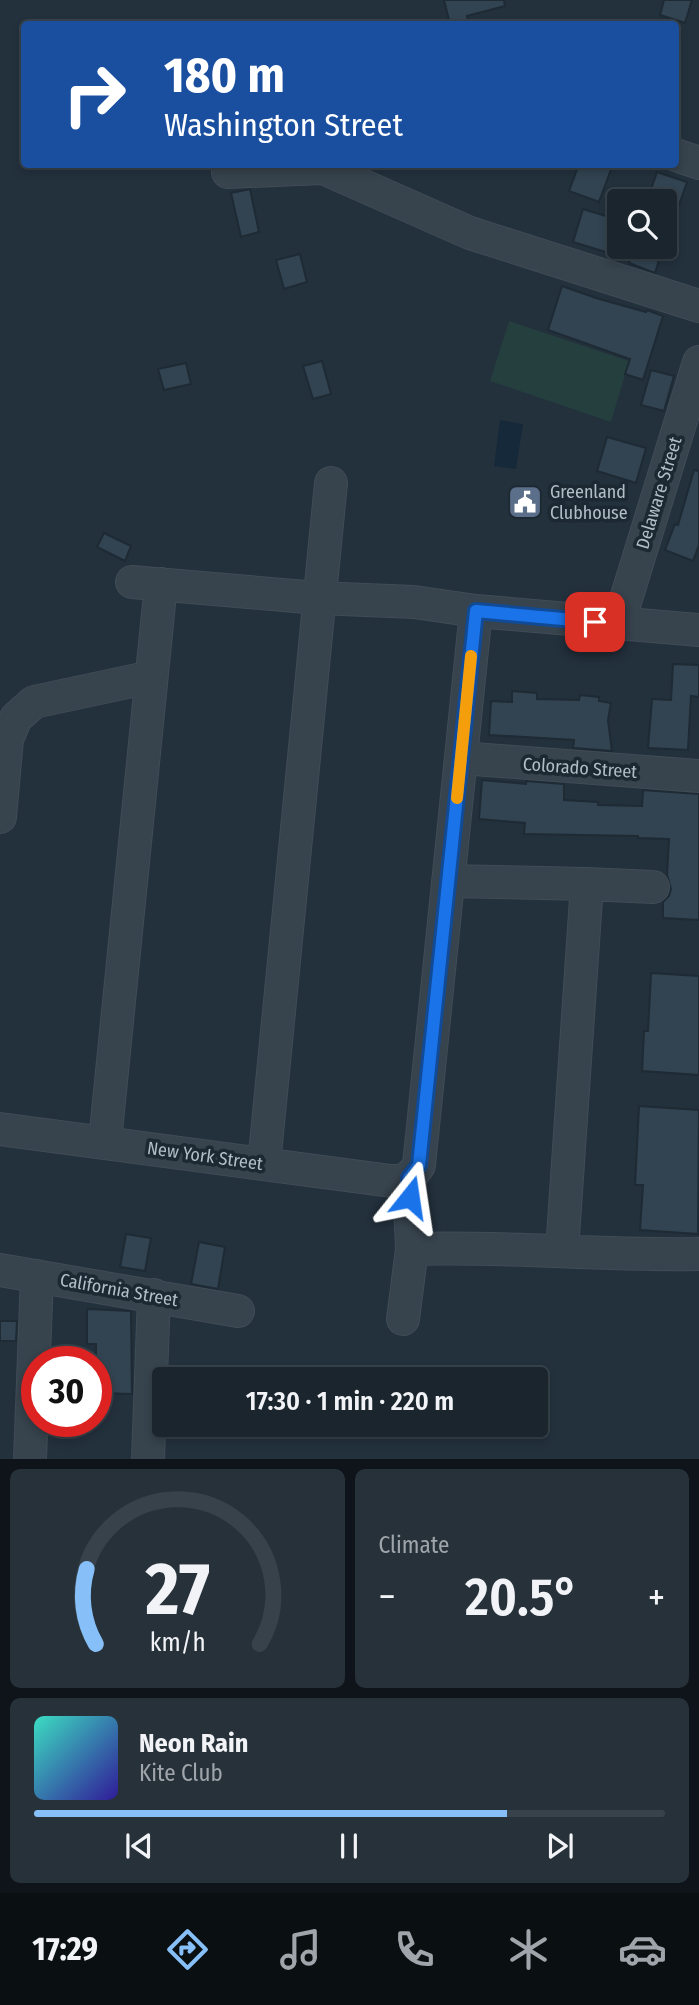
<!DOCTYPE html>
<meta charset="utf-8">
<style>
:root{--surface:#1a252e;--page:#27313a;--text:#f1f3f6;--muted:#9fa5aa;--line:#38424a;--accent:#87c0f8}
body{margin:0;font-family:"Fira Sans Condensed",sans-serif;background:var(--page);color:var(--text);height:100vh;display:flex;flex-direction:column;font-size:26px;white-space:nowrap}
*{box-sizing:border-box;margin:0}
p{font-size:23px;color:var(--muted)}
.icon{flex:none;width:38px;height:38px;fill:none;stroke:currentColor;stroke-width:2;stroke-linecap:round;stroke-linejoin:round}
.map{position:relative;height:1459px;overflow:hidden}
.side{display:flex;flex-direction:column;gap:10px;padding:10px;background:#0e1419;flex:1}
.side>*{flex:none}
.top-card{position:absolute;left:21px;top:21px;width:658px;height:147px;border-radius:7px;box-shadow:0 4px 10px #0003,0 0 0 2px var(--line);background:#1a4fa0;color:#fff;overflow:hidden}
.fabs{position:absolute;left:607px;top:189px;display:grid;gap:14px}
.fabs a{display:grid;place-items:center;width:70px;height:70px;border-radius:7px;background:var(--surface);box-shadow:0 4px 10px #0003,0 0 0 2px var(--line);font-size:35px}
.speed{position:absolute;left:21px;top:1346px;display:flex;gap:14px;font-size:35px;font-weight:700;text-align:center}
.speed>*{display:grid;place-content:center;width:91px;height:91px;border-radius:50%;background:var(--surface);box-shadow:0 4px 10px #0003,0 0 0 2px var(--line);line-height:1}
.speed .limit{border:10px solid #d22;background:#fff;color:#111}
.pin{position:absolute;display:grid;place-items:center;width:60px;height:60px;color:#fff;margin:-30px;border-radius:14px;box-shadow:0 4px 10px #0006}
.me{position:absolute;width:77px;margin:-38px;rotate:15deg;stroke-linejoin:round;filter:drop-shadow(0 0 5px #0008)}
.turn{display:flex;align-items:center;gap:24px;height:147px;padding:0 28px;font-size:32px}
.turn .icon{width:91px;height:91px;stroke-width:2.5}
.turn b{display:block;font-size:49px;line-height:60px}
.big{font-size:52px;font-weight:600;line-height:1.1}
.side .tile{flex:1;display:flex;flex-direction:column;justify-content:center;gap:10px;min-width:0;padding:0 24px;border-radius:10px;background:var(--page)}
.side .dial{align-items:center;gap:0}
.dial svg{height:182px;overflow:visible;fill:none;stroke:var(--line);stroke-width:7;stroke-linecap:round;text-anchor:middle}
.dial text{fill:var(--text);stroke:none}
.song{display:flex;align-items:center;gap:21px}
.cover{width:84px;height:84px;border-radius:10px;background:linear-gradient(135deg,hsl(170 70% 55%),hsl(250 70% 35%))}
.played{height:7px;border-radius:4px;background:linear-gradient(90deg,var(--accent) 75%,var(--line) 75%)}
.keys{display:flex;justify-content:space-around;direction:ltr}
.heat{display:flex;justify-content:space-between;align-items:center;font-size:38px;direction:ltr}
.side .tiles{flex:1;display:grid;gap:10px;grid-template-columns:1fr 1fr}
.tile:last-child{grid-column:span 2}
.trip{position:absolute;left:152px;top:1367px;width:396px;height:70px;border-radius:7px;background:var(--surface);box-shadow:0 4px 10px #0003,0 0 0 2px var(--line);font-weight:600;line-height:70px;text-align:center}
.dock{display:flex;height:112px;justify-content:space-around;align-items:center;background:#0a0f12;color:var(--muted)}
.dock .icon{width:49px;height:49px}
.dock .active{color:var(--accent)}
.dock b{font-size:32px;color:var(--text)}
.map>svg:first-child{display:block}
.green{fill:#253e3e}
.water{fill:#16293b}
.building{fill:#324351;stroke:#1e2a34;stroke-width:2}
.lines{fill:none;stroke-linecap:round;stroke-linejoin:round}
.minor-casing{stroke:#404c56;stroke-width:34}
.minor{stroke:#37434d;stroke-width:32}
.route-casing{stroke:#114b97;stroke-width:18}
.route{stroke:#1a73e8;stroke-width:12}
.slow{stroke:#f59e0b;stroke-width:12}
.labels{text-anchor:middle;stroke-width:7;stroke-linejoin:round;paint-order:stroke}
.poi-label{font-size:18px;fill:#b3bdc8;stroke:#1c2832;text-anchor:start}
.street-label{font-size:18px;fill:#b3bdc8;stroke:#1c2832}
</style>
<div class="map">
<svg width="699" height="1459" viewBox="0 0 699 1459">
<rect width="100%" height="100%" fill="#23313d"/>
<path class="green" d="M509,321L629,361L611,422L490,381Z"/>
<path class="water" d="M500,420L523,424L516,469L494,466Z"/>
<path class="building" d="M444,0H504L505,6L467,16L469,24H450Z
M664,0H692L685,23L660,15Z
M579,164H613L599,202L569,191Z
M657,172L687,182L668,237L665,236V201H647Z
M250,189L259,232L241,237L231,193Z
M583,209L619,220L609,253L573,242Z
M635,247H663L655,273L629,263Z
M300,254L307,282L284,289L276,260Z
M562,286L596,298L646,312L647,310L663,316L643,380L625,374L630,359L548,330Z
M322,361L331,394L313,399L303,366Z
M186,363L191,384L164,390L158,369Z
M651,370L674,376L664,411L641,405Z
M607,437L646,448L636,483L597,471Z
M694,470L699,471V545L693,561L665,550L675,524L678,525Z
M104,533L131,546L125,561L97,547Z
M673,664L699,665V697L691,696L688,750L648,748L652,699L671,700Z
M512,691L537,693V699L579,700L580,695L599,697V701L611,703L608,720L612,751L573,748L574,740L489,735L491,701L512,702Z
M482,780L526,784V781L564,784V800L598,802V805L642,806L643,790L699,794V920L663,918V902L669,896L671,889L667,875L669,839L638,838V836L524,834L525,823L479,819Z
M651,973L699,976V1075L642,1071L644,1031H648Z
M639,1106L699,1110L698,1234L640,1230L643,1185H635Z
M126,1234L151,1238L145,1271L120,1267Z
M199,1242L225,1247L218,1289L191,1284Z
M87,1309L131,1311L132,1394L96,1393V1344H87Z
M0,1321H17L16,1341H0Z"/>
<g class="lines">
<g class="minor-casing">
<path id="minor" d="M676,155L699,163
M228,172L323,168L470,233L699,306
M132,582L318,598L414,602L476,611L699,630
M618,625L699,362
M461,758L699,776
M0,817L7,739L16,718L34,702L151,677
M448,881L587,884L562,1251
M587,884L653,887
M0,1129L391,1181C406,1182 412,1176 419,1165L476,611
M105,1141L161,584
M264,1164L331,483
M412,1249C508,1246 603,1256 699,1254
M0,1270L238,1311
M403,1319L412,1249L409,1178
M30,1459L37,1276
M148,1459L154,1295"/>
</g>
<use href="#minor" class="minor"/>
</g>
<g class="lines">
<g class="route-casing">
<path id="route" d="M410,1197L409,1178L419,1165L476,611L595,622"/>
</g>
<use href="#route" class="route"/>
<path class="slow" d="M457,798L471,656"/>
</g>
<defs>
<g id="civic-square" transform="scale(1.75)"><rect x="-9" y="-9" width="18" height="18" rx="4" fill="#5c6f8a" stroke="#1c2832"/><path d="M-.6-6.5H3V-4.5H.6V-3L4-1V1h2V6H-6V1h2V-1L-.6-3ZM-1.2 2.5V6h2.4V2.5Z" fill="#fff"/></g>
</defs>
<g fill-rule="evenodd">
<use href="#civic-square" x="525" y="502"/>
</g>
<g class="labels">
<g class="poi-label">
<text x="550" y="498">Greenland<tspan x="550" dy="21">Clubhouse</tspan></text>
</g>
<g class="street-label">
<text transform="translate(659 493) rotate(-73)" y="6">Delaware Street</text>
<text transform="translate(580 768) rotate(4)" y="6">Colorado Street</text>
<text transform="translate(205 1156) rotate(8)" y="6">New York Street</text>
<text transform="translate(119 1290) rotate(10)" y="6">California Street</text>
</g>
</g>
</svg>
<div class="fabs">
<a><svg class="icon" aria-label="search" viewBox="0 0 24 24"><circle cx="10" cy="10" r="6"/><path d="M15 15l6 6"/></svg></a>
</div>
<div class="speed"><div class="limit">30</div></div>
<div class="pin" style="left:595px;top:622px;background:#d93025"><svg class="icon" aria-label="arrive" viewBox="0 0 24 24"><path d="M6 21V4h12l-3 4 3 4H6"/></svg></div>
<svg class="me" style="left:410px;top:1197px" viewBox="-20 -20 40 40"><path d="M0-17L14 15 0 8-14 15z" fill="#1a73e8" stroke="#fff" stroke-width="4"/></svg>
<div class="trip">17:30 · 1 min · 220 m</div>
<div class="top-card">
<div class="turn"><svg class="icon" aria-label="right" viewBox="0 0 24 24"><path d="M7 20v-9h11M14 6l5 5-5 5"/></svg><div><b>180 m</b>Washington Street</div></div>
</div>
</div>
<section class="side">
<div class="tiles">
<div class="tile dial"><svg viewBox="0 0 100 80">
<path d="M14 69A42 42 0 1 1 86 69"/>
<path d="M14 69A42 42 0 0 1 10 36" stroke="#87c0f8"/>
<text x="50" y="56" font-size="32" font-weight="700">27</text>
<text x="50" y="72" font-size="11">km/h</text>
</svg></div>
<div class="tile"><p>Climate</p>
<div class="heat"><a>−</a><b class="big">20.5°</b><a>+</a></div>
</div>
<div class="tile">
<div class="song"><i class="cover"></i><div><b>Neon Rain</b><p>Kite Club</p></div></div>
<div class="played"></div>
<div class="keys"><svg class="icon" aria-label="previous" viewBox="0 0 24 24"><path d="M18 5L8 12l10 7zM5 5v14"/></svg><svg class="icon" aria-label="pause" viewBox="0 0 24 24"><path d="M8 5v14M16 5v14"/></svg><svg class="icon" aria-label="next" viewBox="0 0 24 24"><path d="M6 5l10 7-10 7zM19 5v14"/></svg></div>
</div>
</div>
</section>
<nav class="dock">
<b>17:29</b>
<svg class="icon active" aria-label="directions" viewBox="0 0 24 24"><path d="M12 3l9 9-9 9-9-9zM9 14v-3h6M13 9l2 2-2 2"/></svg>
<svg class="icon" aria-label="music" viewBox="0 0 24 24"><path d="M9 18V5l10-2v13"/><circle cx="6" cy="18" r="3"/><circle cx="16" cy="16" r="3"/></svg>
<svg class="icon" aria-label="phone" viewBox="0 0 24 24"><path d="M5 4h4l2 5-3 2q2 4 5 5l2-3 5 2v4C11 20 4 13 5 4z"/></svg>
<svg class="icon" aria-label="climate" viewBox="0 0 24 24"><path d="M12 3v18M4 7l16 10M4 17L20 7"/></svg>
<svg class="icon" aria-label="car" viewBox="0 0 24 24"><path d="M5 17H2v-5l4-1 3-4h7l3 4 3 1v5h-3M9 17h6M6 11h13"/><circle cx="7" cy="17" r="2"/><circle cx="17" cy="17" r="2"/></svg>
</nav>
